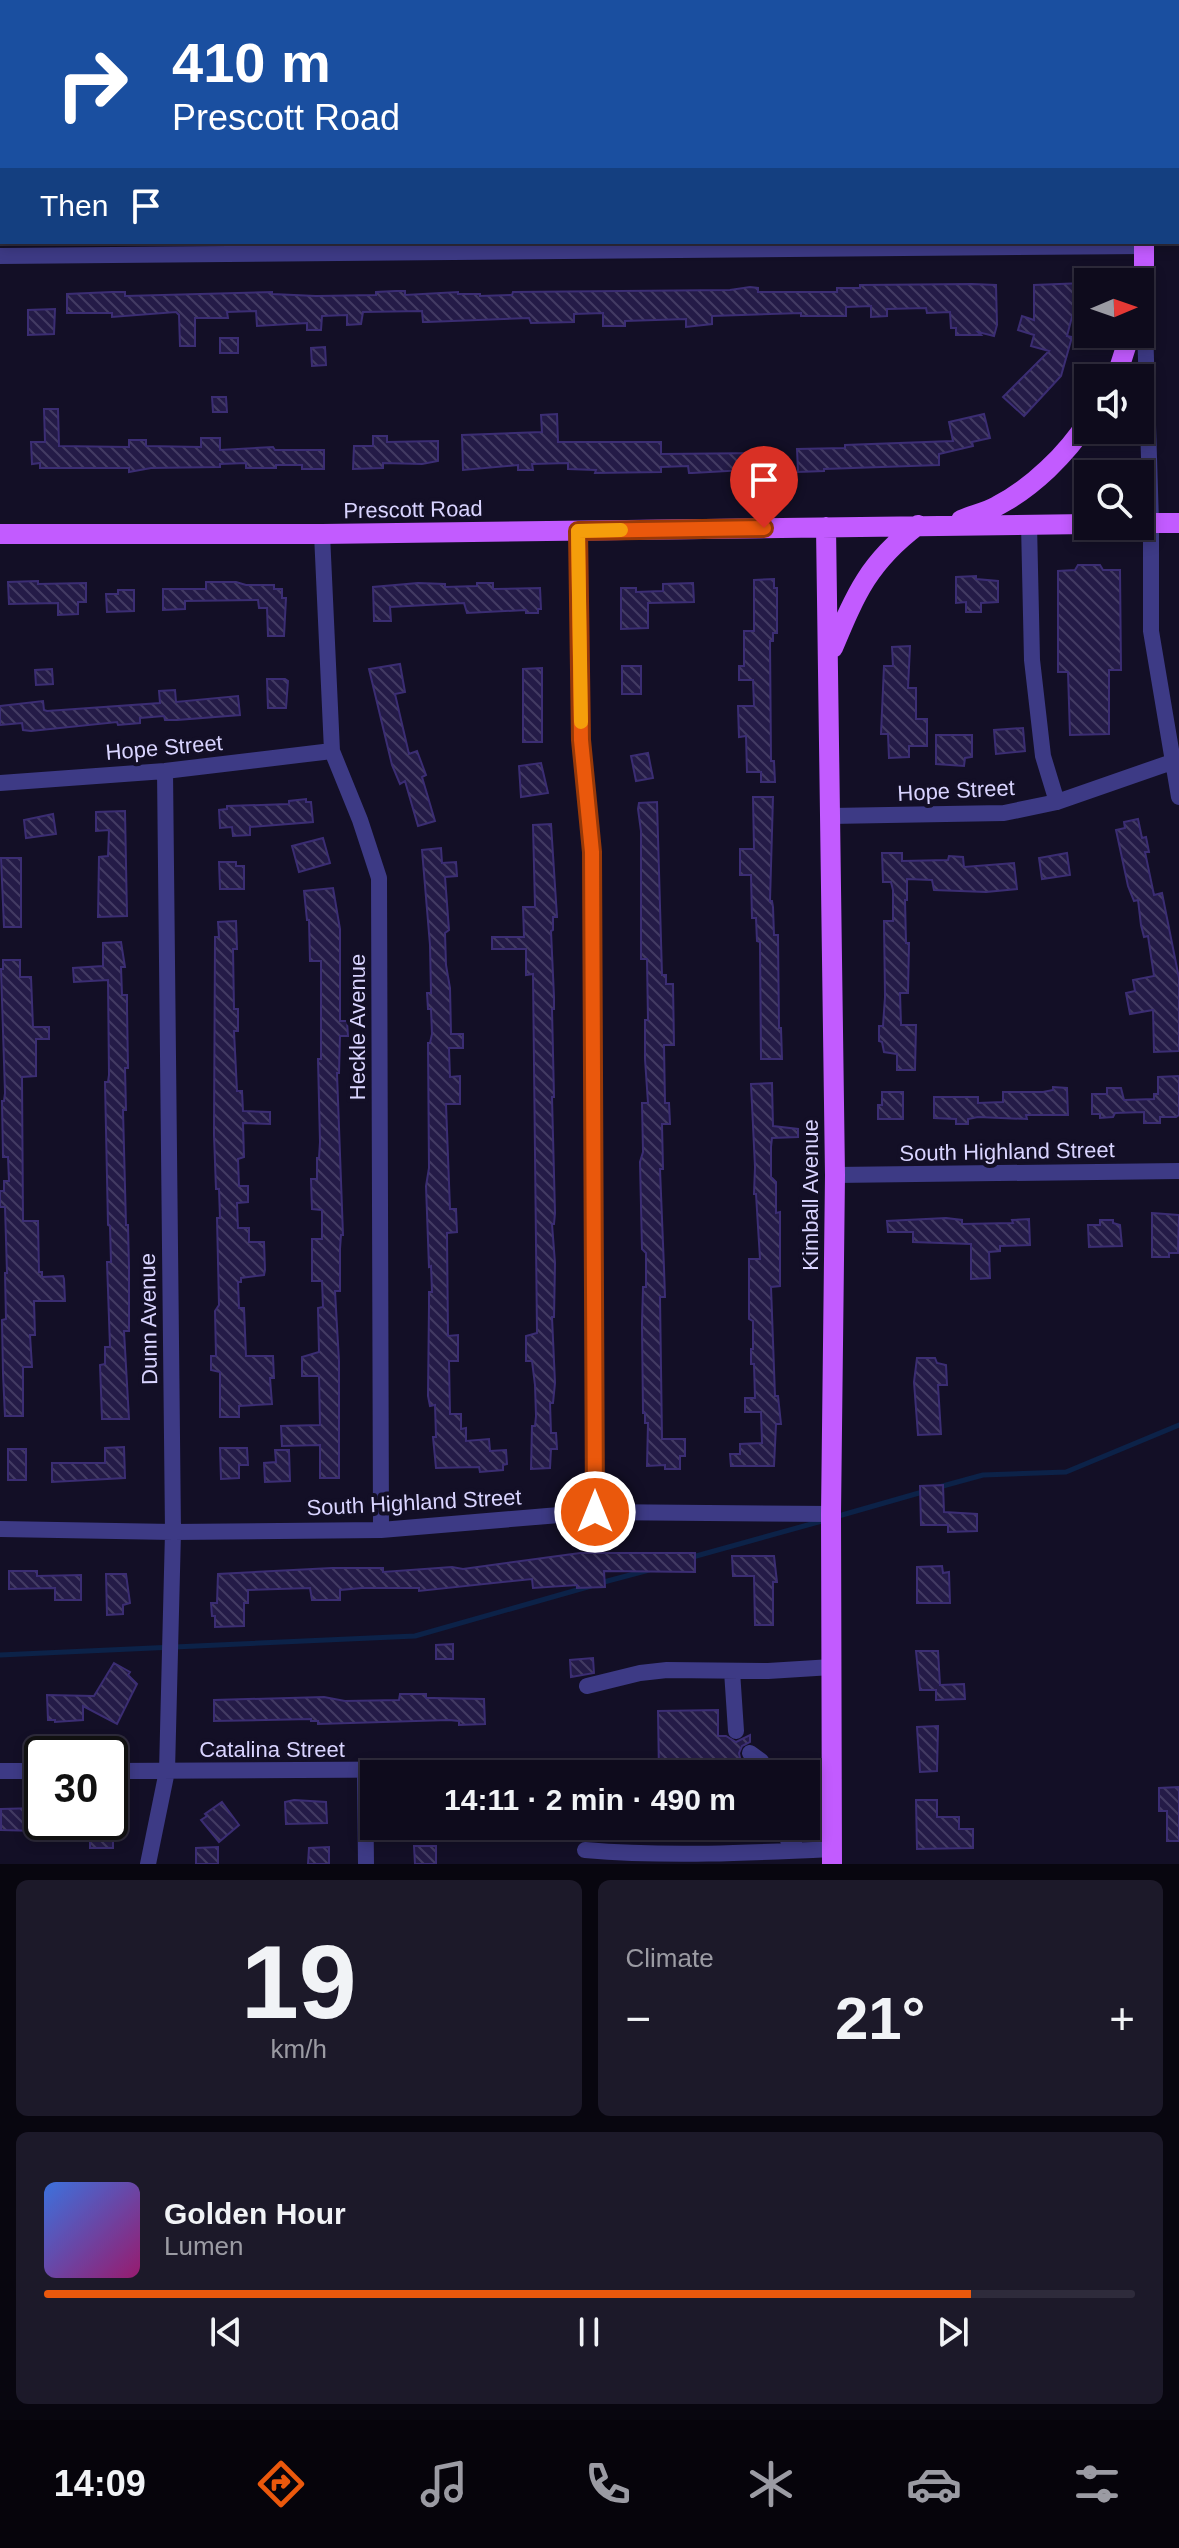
<!DOCTYPE html>
<meta charset="utf-8">
<style>
:root{--surface:#0e0b1c;--page:#1c1929;--text:#f1f3f6;--muted:#9b9ba3;--line:#2e2b3b;--accent:#ea580c}
body{margin:0;font-family:Arial,sans-serif;background:var(--page);color:var(--text);height:100vh;display:flex;flex-direction:column;font-size:30px;white-space:nowrap}
*{box-sizing:border-box;margin:0}
p{font-size:26px;color:var(--muted)}
.icon{flex:none;width:44px;height:44px;fill:none;stroke:currentColor;stroke-width:2;stroke-linecap:round;stroke-linejoin:round}
.map{position:relative;height:1864px;overflow:hidden}
.panel{display:flex;flex-direction:column;gap:16px;padding:16px;background:#08060f;flex:1}
.panel>*{flex:none}
.banner{position:absolute;left:0px;top:0px;width:1180px;height:244px;box-shadow:0 4px 12px #0003,0 0 0 2px var(--line);background:#1a4fa0;color:#fff;overflow:hidden}
.needle{width:52px;rotate:88deg}
.fabs{position:absolute;left:1074px;top:268px;display:grid;gap:16px}
.fabs a{display:grid;place-items:center;width:80px;height:80px;border-radius:0px;background:var(--surface);box-shadow:0 4px 12px #0003,0 0 0 2px var(--line);font-size:40px}
.speed{position:absolute;left:24px;top:1736px;display:flex;gap:16px;font-size:40px;font-weight:700;text-align:center}
.speed>*{display:grid;place-content:center;width:104px;height:104px;border-radius:50%;background:var(--surface);box-shadow:0 4px 12px #0003,0 0 0 2px var(--line);line-height:1}
.speed .limit{border:4px solid #111;border-radius:12px;background:#fff;color:#111}
.pin{position:absolute;display:grid;place-items:center;width:68px;height:68px;color:#fff;margin:-82px -34px;border-radius:50% 50% 50% 0;rotate:-45deg;box-shadow:0 0 8px #0007}
.pin .icon{rotate:45deg}
.me{position:absolute;width:88px;margin:-44px;rotate:0deg;stroke-linejoin:round;filter:drop-shadow(0 0 6px #0008)}
.turn{display:flex;align-items:center;gap:28px;height:168px;padding:0 40px;font-size:36px}
.turn .icon{width:104px;height:104px;stroke-width:2.5}
.turn b{display:block;font-size:56px;line-height:68px}
.then{display:flex;align-items:center;height:76px;padding:0 40px;background:#0003;gap:16px;font-size:30px}
.big{font-size:60px;font-weight:700;line-height:1.1}
.panel .tile{flex:1;display:flex;flex-direction:column;justify-content:center;gap:12px;min-width:0;padding:0 28px;border-radius:12px;background:var(--page)}
.panel .dial{align-items:center;gap:0}
.dial b{font-size:104px;line-height:1}
.song{display:flex;align-items:center;gap:24px}
.cover{width:96px;height:96px;border-radius:12px;background:linear-gradient(135deg,hsl(220 70% 55%),hsl(320 70% 35%))}
.played{height:8px;border-radius:4px;background:linear-gradient(90deg,var(--accent) 85%,var(--line) 85%)}
.keys{display:flex;justify-content:space-around;direction:ltr}
.heat{display:flex;justify-content:space-between;align-items:center;font-size:44px;direction:ltr}
.panel .tiles{flex:1;display:grid;gap:16px;grid-template-columns:1fr 1fr}
.tile:last-child{grid-column:span 2}
.trip{position:absolute;left:360px;top:1760px;width:460px;height:80px;border-radius:0px;background:var(--surface);box-shadow:0 4px 12px #0003,0 0 0 2px var(--line);font-weight:700;line-height:80px;text-align:center}
.tab-bar{display:flex;height:128px;justify-content:space-around;align-items:center;background:#06040b;color:var(--muted)}
.tab-bar .icon{width:56px;height:56px}
.tab-bar .selected{color:var(--accent)}
.tab-bar b{font-size:36px;color:var(--text)}
.map>svg:first-child{display:block}
.lines{fill:none;stroke-linecap:round;stroke-linejoin:round}
.stream{stroke:#0c2248;stroke-width:5}
.building{fill:url(#building-back-hatch);stroke:#3b2d73;stroke-width:2}
.minor{stroke:#3d3a85;stroke-width:16}
.major{stroke:#c25bff;stroke-width:20}
.route-casing{stroke:#983908;stroke-width:20}
.route{stroke:#ea580c;stroke-width:14}
.slow{stroke:#f59e0b;stroke-width:14}
.labels{text-anchor:middle;stroke-width:8;stroke-linejoin:round;paint-order:stroke}
.street-label{font-size:22px;fill:#d9d4ff;stroke:#130f26}
</style>
<div class="map">
<svg width="1179" height="1864" viewBox="0 0 1179 1864">
<defs>
<pattern id="building-back-hatch" width="6" height="6" patternUnits="userSpaceOnUse" patternTransform="scale(2)"><rect width="6" height="6" fill="#241b47"/><path d="M-1 5l2 2M0 0l6 6M5-1l2 2" fill="none" stroke="#433b63"/></pattern>
</defs>
<rect width="100%" height="100%" fill="#130f26"/>
<g class="lines">
<path class="stream" d="M939,1487L983,1475L1066,1472L1179,1425
M835,1517L926,1491
M689,1558L822,1521
M600,1583L649,1570
M0,1655L415,1636L591,1586"/>
</g>
<path class="building" d="M1084,283L1085,313H1073L1067,336L1072,337L1061,376L1024,416L1003,397L1049,351L1031,346L1034,335L1018,330L1022,316L1034,320V285Z
M972,284L996,285L997,325L994,336L978,332L981,335H956V328H951L950,312L927,313L926,308L887,309V316L871,317V306L846,307V316H801V313L712,316V324L686,327V319L625,321V326H603V313L574,314V322L531,323L529,318L427,322H423L422,311L363,312L361,324L347,325V315L322,316L321,330H307V323L257,326L256,311L227,312L228,318H195V346H180L179,315L176,312L112,317V313H67V294L112,292H125V296L272,292V294L316,296L376,295V292L396,291H405V295L458,292V294H480V296L512,295L513,292L730,290L750,287L758,288V292H837V288H860V285Z
M55,309L54,334L28,335V310Z
M220,338H238V353H220Z
M325,347L326,365L312,366L311,348Z
M212,397H226L227,412H213Z
M44,409H58L59,446L129,447V440H146V446L201,447V438H220V450L273,447L275,450H324V469H302V465H276V468H246V463L220,464V467L151,468L129,472V468H40V463L32,464L31,442H45Z
M557,414L558,442H661V454L767,453L768,474L745,473V470L692,473H689L688,466L661,467V472L595,473L596,470L568,469V463L532,464L533,470H518V465L463,470L462,435L542,432L541,415Z
M984,414L990,438L972,442L973,446L939,454V465L824,469V471L798,472L797,449L845,448V445L953,441L949,422Z
M373,436H387V442L438,441V461L422,464L383,463V468L353,469L354,446H373Z
M1078,565H1100L1103,570H1120L1121,670H1109V734L1070,735L1068,672H1058V571L1075,570Z
M976,576V579L998,581V602L981,603V612H966V602L956,603V577Z
M774,579V588H777V633H773V641H770L771,761H774L775,782H761V772H747L746,736L739,737L738,706H754L753,680H739V666H744V631H754V580Z
M38,581V584L86,583V602H78V614L58,615V603L9,604L8,582Z
M206,582H236L246,585H274V589H282V598H286L284,636H268L267,608H259L258,600L185,601V609L163,610V589H206Z
M418,583L445,584V587L477,586V583H493V589L540,588L541,609H538V613H526V610L467,613L464,603L390,607L391,621H374L373,587Z
M693,583L694,602L648,603V628L621,629V588H636V592L663,591V584Z
M118,590H134V611L107,612L106,594H118Z
M910,646L908,688H916V719H927V746H909V757L889,758L888,734H881L884,666H893L892,647Z
M400,664L405,692L395,694L409,754L417,751L426,775L422,777L435,821L418,826L405,781L400,784L392,765L369,669Z
M622,666H641V694H622Z
M542,668V742H523V669Z
M52,669L53,684L36,685L35,670Z
M267,679H285L288,681L286,708H268Z
M175,690L176,702L238,696L240,715L177,720H165L164,716L140,718V723L118,725L117,722L31,731L23,730L22,723L0,725V706L43,701L44,710L47,711L160,703L159,691Z
M1023,728L1025,751L996,754L994,730Z
M936,735H972V757L965,758L964,766L936,764Z
M648,753L653,778L636,781L631,756Z
M541,763L548,793L521,797L519,766Z
M753,797H773L770,901H772L773,907L774,935H778L779,1028H781L782,1059H761L760,942L757,941L756,918H752L751,875H740V849H754Z
M306,799V802H311L313,822L250,827V835L233,836L232,827L220,828L219,810L227,809V806L289,804V801Z
M657,802L662,975H666V984H673L674,1045H664L665,1103H669L670,1124H662L663,1169H660L664,1268L665,1297H660L662,1439H685V1456H680V1469H665V1465L647,1466L648,1423H645V1413H643L642,1324L643,1287H646V1253L642,1249L640,1162L643,1152L642,1103H648L645,1059V1020H648L647,959H641V831L638,809L639,803Z
M125,811L127,916L98,917L99,857L108,856L109,830L96,831V812Z
M53,814L56,834L26,838L24,820Z
M1138,819L1142,838L1146,837L1149,852H1145L1154,895L1162,893L1179,978V1051L1154,1052L1153,1010L1130,1014L1126,993L1135,991L1133,980L1154,976L1148,936L1144,937L1141,925L1138,900L1134,901L1128,886L1116,830L1125,828L1124,822Z
M551,824L557,917H553V930L551,931L554,997V1009H552L554,1097H552L555,1213L554,1224H552L555,1263L554,1317H552L555,1383L553,1403H550L551,1433H556L557,1449H551L550,1468L531,1469L532,1426H535L536,1416L535,1385L532,1361H526V1336L537,1333L533,974L526,975V949H492V937H524L523,907H535L533,825Z
M323,838L330,863L299,872L292,846Z
M441,848L442,863L456,862L457,876L445,877L449,930L445,933L446,965L450,988L451,1034H463V1048H449L450,1077L460,1076V1104H446L450,1209H456L457,1232L447,1233L448,1336L458,1335V1361H449L450,1414H461V1429L466,1428V1441L489,1439L490,1451L506,1450L507,1464L503,1465V1470L480,1472L479,1467L436,1468L433,1437H436L435,1405L430,1406L428,1396L429,1305V1292H432L431,1266L429,1267L426,1186L429,1168L428,1043H430L432,1034L431,1009H428L427,993H431L430,945L422,850Z
M882,853H902V861L948,860L949,856L963,857L964,867L1014,863L1017,889L986,892L934,890L932,880L907,879V900H905L906,943H909L908,993H900L901,1025H916L915,1070H897V1054L884,1052L882,1042L879,1041V1026H883L885,997L884,921H893V890L891,882H883Z
M1067,853L1070,875L1042,879L1039,858Z
M1,858H21V927H4Z
M219,862H236V866H244V889H220Z
M333,888L340,929V1021H347L348,1036H340L339,1073H337L343,1235H341L340,1249V1291H335L339,1361V1478H320V1445L282,1446L281,1426L320,1425L319,1376H302V1357L319,1352L318,1308L323,1307L322,1281H312V1239H322V1210L312,1209L311,1179H317V1158H319L320,1142L318,1059H321V961H310L309,920H307L304,891Z
M236,921L237,949H233L234,1009H238V1031H234L237,1091H242L243,1111L270,1112V1124L243,1123L244,1157L238,1159L239,1186H248V1202L237,1203L238,1228H249V1242H264L265,1270L264,1275L241,1278V1282H238L239,1308H244L246,1356H273L274,1378H270L272,1404L239,1406V1417H220V1372L211,1370V1356H216L215,1311L219,1305L217,1218H220L219,1189H216L214,1135L215,937H219L218,922Z
M121,942L125,967H121L122,995H127V1007L128,1068H125L126,1110H123L126,1225H128L129,1267V1331H124L129,1419H102L100,1365L105,1364V1347H110L107,1262H111L110,1226L108,1225L105,1082H108L109,1075L108,980L74,982L73,968L103,966V943Z
M3,960H20V977H31L33,1027H49V1039H36V1076L22,1077L23,1221H38L39,1272H42V1277L63,1276L64,1279L65,1301H34L35,1335H30L32,1367H23V1416H5L3,1374L2,1320L6,1319L5,1273H7L5,1207H0V1191H4V1181H9L8,1157H3L2,1101H4L5,1093L1,969H3Z
M1179,1076V1115L1176,1117H1160V1123H1144V1112L1115,1113L1113,1117L1100,1118V1114H1092V1094H1107V1088H1121L1124,1100L1154,1099V1094H1158V1077Z
M772,1083L773,1126L798,1129V1137L772,1138L771,1147V1177L776,1182V1213L780,1212V1286L771,1287L775,1396H778L781,1424H776L774,1466H731L730,1454H740V1444L762,1443L761,1412H745V1398H755L754,1364H751V1349H753V1321L749,1319V1259H760L756,1194H754L755,1167L751,1084Z
M1053,1087L1067,1088L1068,1115H1026L1027,1119L978,1117L968,1119V1124H956V1119L934,1118V1097H978V1103L1003,1102V1092H1043L1053,1090Z
M882,1092H903V1119H878V1105H882Z
M1152,1213L1179,1215L1178,1253H1169V1257H1152Z
M946,1218L962,1220V1224L1013,1223L1012,1220L1029,1219L1030,1245L1000,1246V1251L989,1252L990,1278L971,1279V1244L913,1242V1232H888L887,1221Z
M1100,1220H1113V1223L1120,1225L1122,1246L1089,1247L1088,1225H1100Z
M917,1358H935L937,1363L946,1365L947,1385H938L941,1434L918,1435L914,1382Z
M124,1447L125,1478L52,1482V1463H105V1448Z
M220,1448H247L248,1465H239V1478L221,1479Z
M8,1449H26V1480H8Z
M275,1450H289L290,1481L265,1482L264,1463L276,1462Z
M943,1485L944,1512L977,1514V1531L948,1532V1525H921L920,1486Z
M580,1553H695V1572L604,1571L605,1587L577,1588V1585L533,1588L532,1579L419,1591V1588H362L340,1590V1600H312L310,1588L248,1590V1603H244V1626L215,1627V1616H212L211,1603H217L218,1574L332,1568H383V1572L452,1567L463,1569Z
M732,1556H774L777,1582H773V1625H755L754,1576H733Z
M942,1566L943,1573L949,1572L950,1603H917V1567Z
M9,1571H37V1576L81,1575V1600H55V1588L9,1589Z
M106,1574H126L130,1603L123,1605V1614L107,1615Z
M453,1644V1659H436V1645Z
M916,1651H938L940,1685L964,1684L965,1699L936,1700V1690H920Z
M593,1658L594,1673L571,1677L570,1660Z
M114,1663L130,1672L128,1675L137,1684L117,1724L83,1706V1720L55,1722V1720H48L47,1695L94,1696Z
M400,1694H426V1698H433L484,1699L485,1724L459,1725V1721L449,1720L318,1724V1721H311V1719L214,1721V1700L324,1697L345,1701L399,1700Z
M718,1710V1736H726L736,1742L750,1735V1742L742,1746L739,1753L740,1758L751,1767L747,1768V1774H659L658,1711Z
M938,1726L937,1771L920,1772L917,1727Z
M1179,1787V1841H1167V1811H1159V1788Z
M294,1800L326,1802L327,1823L286,1824L285,1802Z
M916,1800H937V1817H959V1829H973V1848L917,1849Z
M222,1802L239,1825L219,1842L201,1820L207,1816L205,1814Z
M38,1808V1831L1,1830V1809Z
M110,1808H124V1831H113V1848H90V1822H110Z
M414,1846H436V1864H415Z
M218,1847V1864H196V1848Z
M329,1847V1864H308L309,1848Z"/>
<g class="lines">
<path class="minor" d="M1178,216H1179
M0,256L1144,246
M1144,294L1151,523V631L1179,797
M1029,524L1032,660L1043,756L1057,802
M578,531L581,740L592,852L595,1512
M322,534L332,751L360,820L379,878L381,1530
M0,783L165,771L332,751
M830,816L1004,813L1057,802L1172,762
M835,1175L1179,1171
M0,1529L173,1532L381,1530L595,1512L831,1514
M732,1671L736,1731
M587,1686L640,1673L667,1670L768,1671L832,1667
M750,1753L761,1761L769,1774
M0,1771H42
M110,1771L482,1769
M365,1771L366,1864
M784,1826L788,1840L798,1850
M585,1850C667,1857 750,1853 832,1849
M148,1864L167,1771L173,1532L165,771"/>
<path class="major" d="M1142,0V2
M1140,304L1144,294V242
M1116,378L1130,334
M961,520C973,515 986,512 997,506C1032,488 1067,454 1088,421
M1140,523H1179
M826,527L835,1175L831,1514L832,1864
M0,534H322L1088,524
M833,648C856,593 869,562 918,525"/>
</g>
<g class="lines">
<g class="route-casing">
<path id="route" d="M595,1512L592,852L581,740L578,531L764,528"/>
</g>
<use href="#route" class="route"/>
<path class="slow" d="M581,722L578,531L621,530"/>
</g>
<g class="labels">
<g class="street-label">
<text transform="translate(413 509) rotate(-1)" y="8">Prescott Road</text>
<text transform="translate(164 747) rotate(-5)" y="8">Hope Street</text>
<text transform="translate(956 790) rotate(-3)" y="8">Hope Street</text>
<text transform="translate(357 1027) rotate(-90)" y="8">Heckle Avenue</text>
<text transform="translate(1007 1151) rotate(-1)" y="8">South Highland Street</text>
<text transform="translate(810 1195) rotate(-90)" y="8">Kimball Avenue</text>
<text transform="translate(148 1319) rotate(-91)" y="8">Dunn Avenue</text>
<text transform="translate(414 1502) rotate(-3)" y="8">South Highland Street</text>
<text x="272" y="1757">Catalina Street</text>
</g>
</g>
</svg>
<div class="fabs">
<a><svg class="needle" viewBox="-14 -14 28 28"><path d="M0-13l5 13h-10z" fill="#e53935"/><path d="M0 13l5-13h-10z" fill="#9b9ba3"/></svg></a>
<a><svg class="icon" aria-label="sound" viewBox="0 0 24 24"><path d="M4 9h4l5-4v14l-5-4H4zM17 9q2 3 0 6"/></svg></a>
<a><svg class="icon" aria-label="search" viewBox="0 0 24 24"><circle cx="10" cy="10" r="6"/><path d="M15 15l6 6"/></svg></a>
</div>
<div class="speed"><div class="limit">30</div></div>
<div class="pin" style="left:764px;top:528px;background:#d93025"><svg class="icon" aria-label="arrive" viewBox="0 0 24 24"><path d="M6 21V4h12l-3 4 3 4H6"/></svg></div>
<svg class="me" style="left:595px;top:1512px" viewBox="-20 -20 40 40"><circle r="17" fill="#ea580c" stroke="#fff" stroke-width="3"/><path d="M0-11L8 9 0 5-8 9z" fill="#fff"/></svg>
<div class="trip">14:11 · 2 min · 490 m</div>
<div class="banner">
<div class="turn"><svg class="icon" aria-label="right" viewBox="0 0 24 24"><path d="M7 20v-9h11M14 6l5 5-5 5"/></svg><div><b>410 m</b>Prescott Road</div></div>
<div class="then">Then<svg class="icon" aria-label="arrive" viewBox="0 0 24 24"><path d="M6 21V4h12l-3 4 3 4H6"/></svg></div>
</div>
</div>
<section class="panel">
<div class="tiles">
<div class="tile dial"><b>19</b><p>km/h</p></div>
<div class="tile"><p>Climate</p>
<div class="heat"><a>−</a><b class="big">21°</b><a>+</a></div>
</div>
<div class="tile">
<div class="song"><i class="cover"></i><div><b>Golden Hour</b><p>Lumen</p></div></div>
<div class="played"></div>
<div class="keys"><svg class="icon" aria-label="previous" viewBox="0 0 24 24"><path d="M18 5L8 12l10 7zM5 5v14"/></svg><svg class="icon" aria-label="pause" viewBox="0 0 24 24"><path d="M8 5v14M16 5v14"/></svg><svg class="icon" aria-label="next" viewBox="0 0 24 24"><path d="M6 5l10 7-10 7zM19 5v14"/></svg></div>
</div>
</div>
</section>
<nav class="tab-bar">
<b>14:09</b>
<svg class="icon selected" aria-label="directions" viewBox="0 0 24 24"><path d="M12 3l9 9-9 9-9-9zM9 14v-3h6M13 9l2 2-2 2"/></svg>
<svg class="icon" aria-label="music" viewBox="0 0 24 24"><path d="M9 18V5l10-2v13"/><circle cx="6" cy="18" r="3"/><circle cx="16" cy="16" r="3"/></svg>
<svg class="icon" aria-label="phone" viewBox="0 0 24 24"><path d="M5 4h4l2 5-3 2q2 4 5 5l2-3 5 2v4C11 20 4 13 5 4z"/></svg>
<svg class="icon" aria-label="climate" viewBox="0 0 24 24"><path d="M12 3v18M4 7l16 10M4 17L20 7"/></svg>
<svg class="icon" aria-label="car" viewBox="0 0 24 24"><path d="M5 17H2v-5l4-1 3-4h7l3 4 3 1v5h-3M9 17h6M6 11h13"/><circle cx="7" cy="17" r="2"/><circle cx="17" cy="17" r="2"/></svg>
<svg class="icon" aria-label="filters" viewBox="0 0 24 24"><path d="M4 7h16M4 17h16"/><circle cx="9" cy="7" r="2"/><circle cx="15" cy="17" r="2"/></svg>
</nav>
